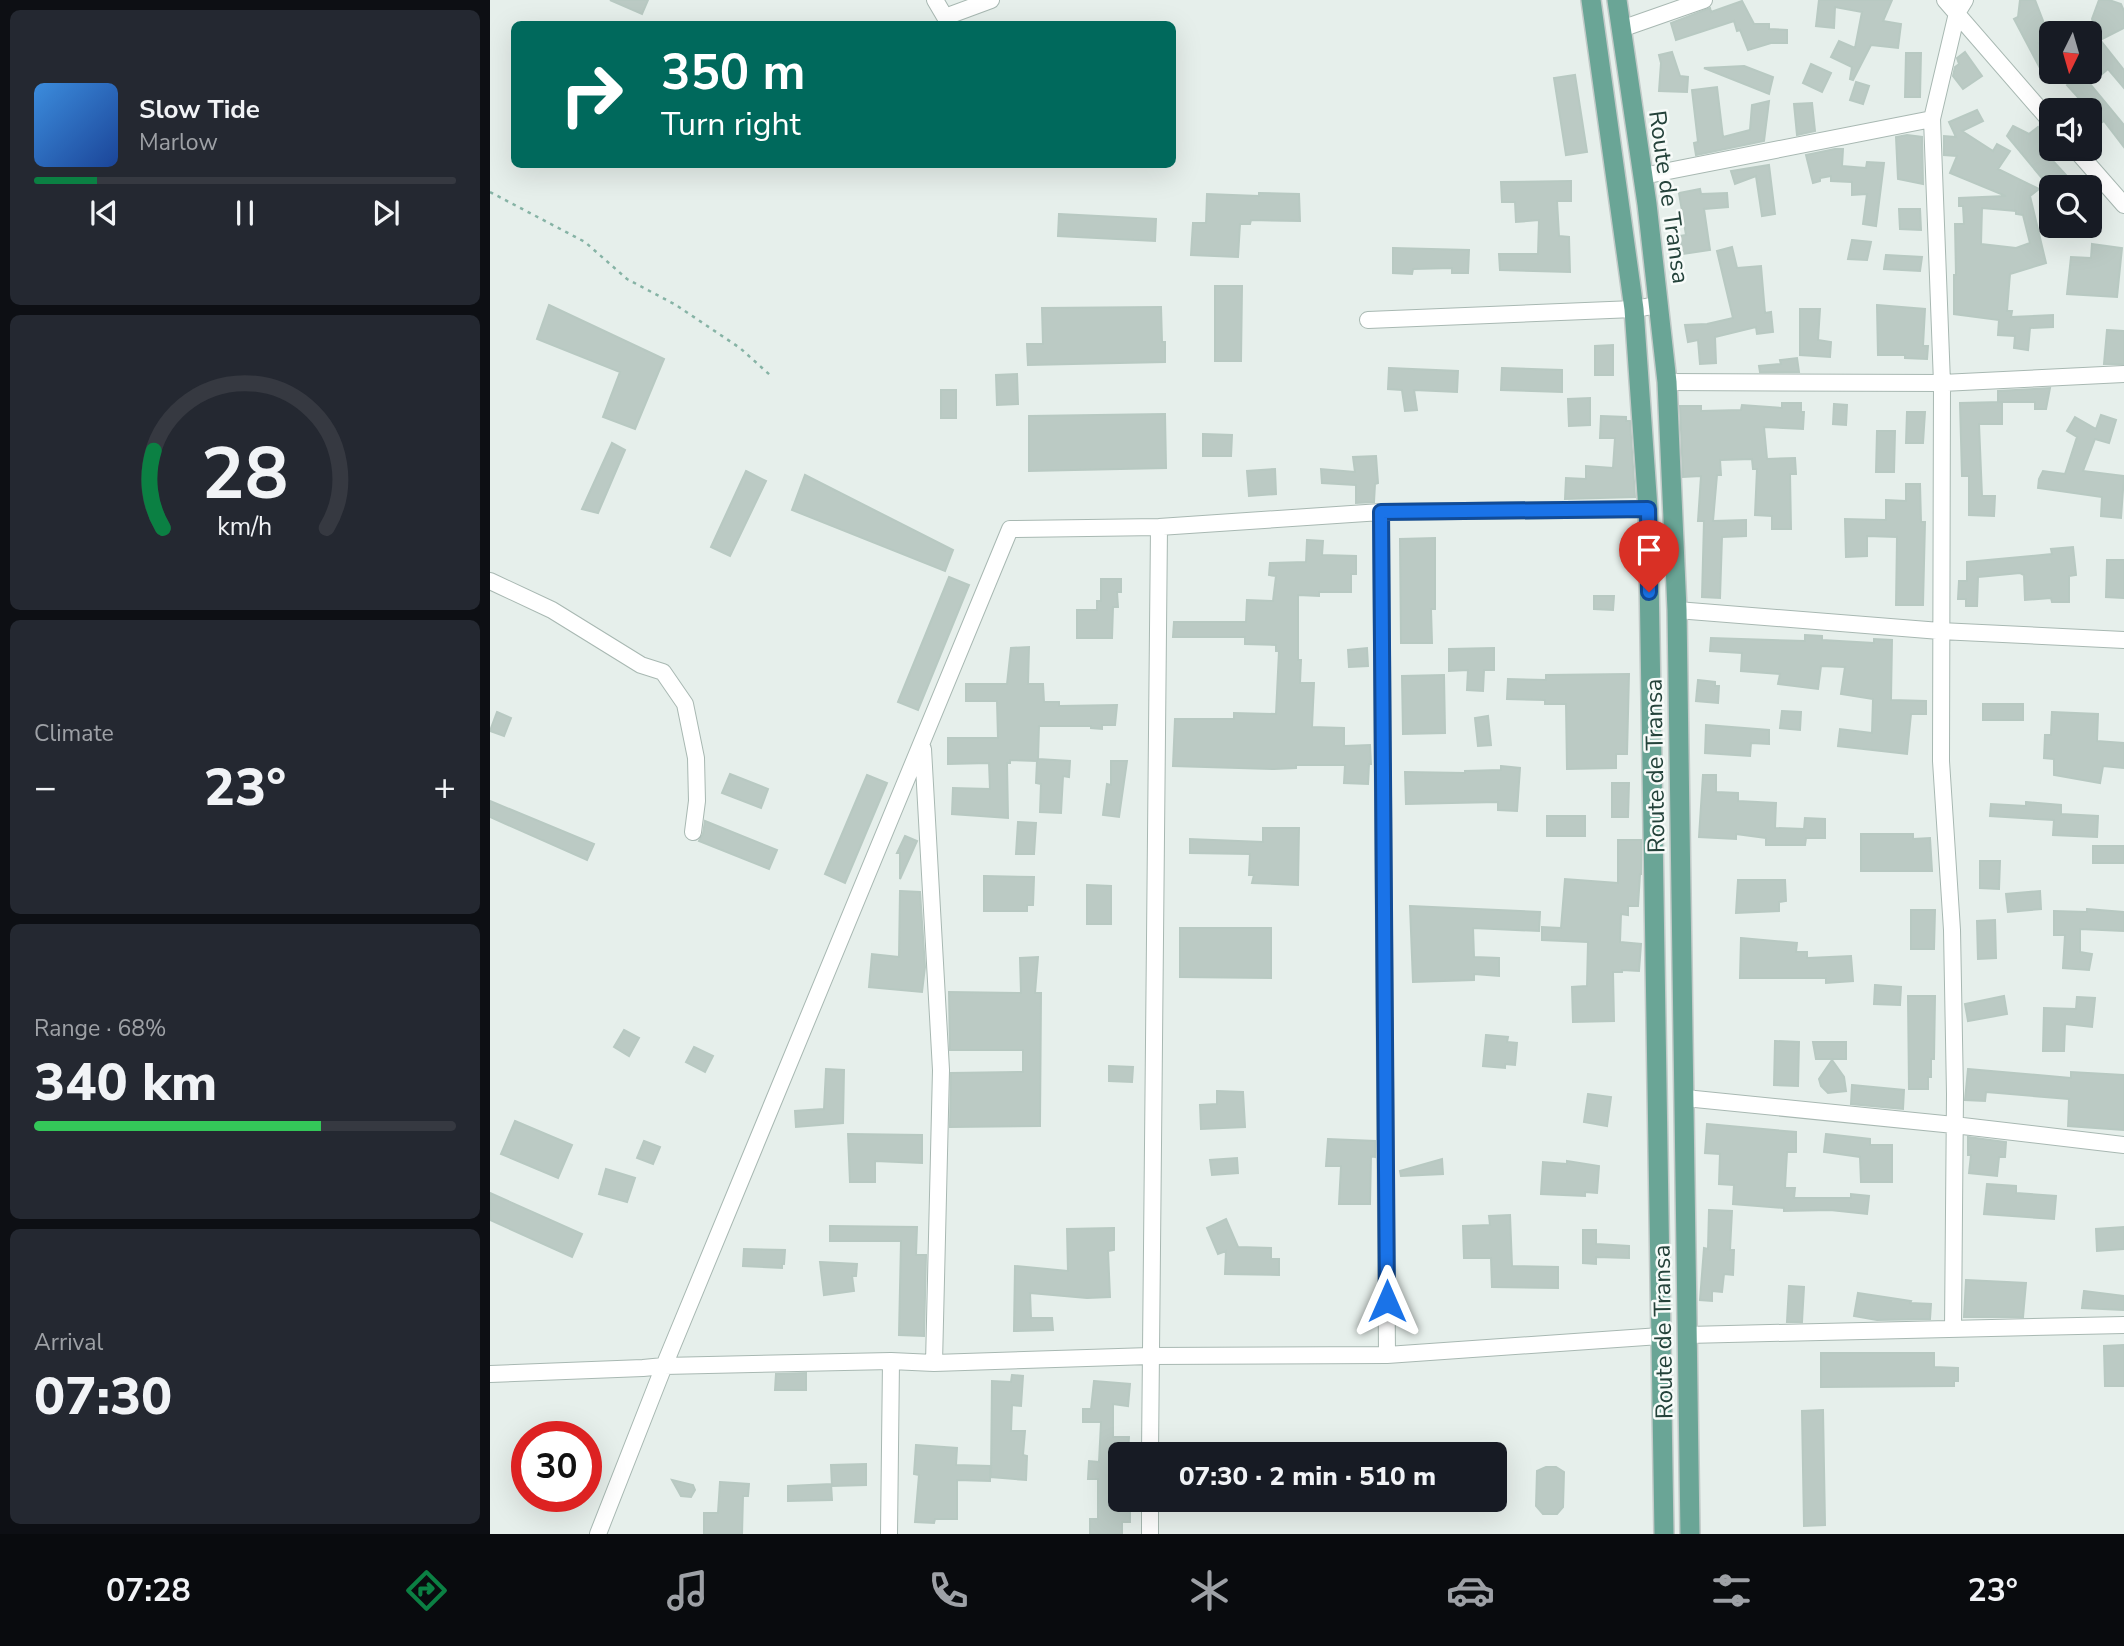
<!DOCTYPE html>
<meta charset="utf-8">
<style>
:root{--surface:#171b24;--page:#242831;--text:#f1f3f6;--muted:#9ea1a6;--line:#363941;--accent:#0b8043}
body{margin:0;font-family:"Nunito Sans",sans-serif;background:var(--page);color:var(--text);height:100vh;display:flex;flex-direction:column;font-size:26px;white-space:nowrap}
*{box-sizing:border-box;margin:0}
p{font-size:23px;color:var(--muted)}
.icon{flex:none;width:38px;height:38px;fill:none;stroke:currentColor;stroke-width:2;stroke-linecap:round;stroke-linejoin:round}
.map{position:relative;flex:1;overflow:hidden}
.sheet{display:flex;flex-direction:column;gap:10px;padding:10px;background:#0d0f14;width:490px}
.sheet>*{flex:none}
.top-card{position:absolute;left:21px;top:21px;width:665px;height:147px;border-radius:10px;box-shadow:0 7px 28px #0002;background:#00695c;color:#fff;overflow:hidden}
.needle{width:46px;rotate:185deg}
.buttons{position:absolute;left:1549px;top:21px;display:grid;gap:14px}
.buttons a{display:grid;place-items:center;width:63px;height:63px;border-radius:10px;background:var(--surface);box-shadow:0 7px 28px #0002;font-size:35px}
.speed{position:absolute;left:21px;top:1421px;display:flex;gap:14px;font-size:35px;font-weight:700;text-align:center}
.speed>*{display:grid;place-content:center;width:91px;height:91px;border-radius:50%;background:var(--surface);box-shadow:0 7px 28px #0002;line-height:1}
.speed .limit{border:10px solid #d22;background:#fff;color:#111}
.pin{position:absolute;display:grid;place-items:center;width:60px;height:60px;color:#fff;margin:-72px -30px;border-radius:50% 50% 50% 0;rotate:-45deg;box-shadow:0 0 7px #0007}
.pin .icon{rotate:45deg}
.me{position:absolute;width:77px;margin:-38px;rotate:0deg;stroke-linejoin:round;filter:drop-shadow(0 0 5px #0008)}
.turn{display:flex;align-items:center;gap:24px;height:147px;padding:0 35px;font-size:32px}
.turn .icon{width:91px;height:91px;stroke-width:2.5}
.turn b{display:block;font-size:49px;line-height:60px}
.big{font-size:52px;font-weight:800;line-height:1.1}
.sheet .card{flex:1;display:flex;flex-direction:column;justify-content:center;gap:10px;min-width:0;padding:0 24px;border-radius:10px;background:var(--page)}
.sheet .dial{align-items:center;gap:0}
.dial svg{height:182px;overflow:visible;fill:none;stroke:var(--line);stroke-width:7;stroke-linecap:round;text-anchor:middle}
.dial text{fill:var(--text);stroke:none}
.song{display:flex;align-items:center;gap:21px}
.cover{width:84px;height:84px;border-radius:10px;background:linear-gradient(135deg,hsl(210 70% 55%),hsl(220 70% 35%))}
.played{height:7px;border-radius:4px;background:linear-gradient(90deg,var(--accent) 15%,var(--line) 15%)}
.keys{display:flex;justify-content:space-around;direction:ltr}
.heat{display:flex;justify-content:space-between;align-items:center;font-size:38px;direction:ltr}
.charge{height:10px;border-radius:5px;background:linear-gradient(90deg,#34c759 68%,var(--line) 0)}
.trip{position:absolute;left:618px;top:1442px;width:399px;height:70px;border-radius:10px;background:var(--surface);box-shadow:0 7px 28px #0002;font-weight:800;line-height:70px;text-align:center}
.dock{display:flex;height:112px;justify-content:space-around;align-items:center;background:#090b0e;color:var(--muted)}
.dock .icon{width:49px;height:49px}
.dock .active{color:var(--accent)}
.dock b{font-size:32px;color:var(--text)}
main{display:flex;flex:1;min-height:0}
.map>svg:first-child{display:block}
.building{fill:#bbcac4;stroke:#b8c9c2;stroke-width:2;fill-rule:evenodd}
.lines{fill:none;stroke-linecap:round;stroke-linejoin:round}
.minor-casing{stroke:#a8b8b2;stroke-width:18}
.major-casing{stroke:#c2cac8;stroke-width:22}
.path{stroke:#86b3a5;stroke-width:2.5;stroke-dasharray:3.5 5;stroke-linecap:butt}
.minor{stroke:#fff;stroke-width:16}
.major{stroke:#6aa596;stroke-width:19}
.route-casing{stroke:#114b97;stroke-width:18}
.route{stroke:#1a73e8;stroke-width:12}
.labels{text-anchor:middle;stroke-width:5;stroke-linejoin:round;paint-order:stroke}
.street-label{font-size:24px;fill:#24423a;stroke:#f7fbf9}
</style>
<main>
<section class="sheet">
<div class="card">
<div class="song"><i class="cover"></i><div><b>Slow Tide</b><p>Marlow</p></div></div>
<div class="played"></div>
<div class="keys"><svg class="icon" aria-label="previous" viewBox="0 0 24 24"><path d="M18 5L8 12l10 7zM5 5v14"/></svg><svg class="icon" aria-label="pause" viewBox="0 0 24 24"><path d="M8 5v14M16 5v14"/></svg><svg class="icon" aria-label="next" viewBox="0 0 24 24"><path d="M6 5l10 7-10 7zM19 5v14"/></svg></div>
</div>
<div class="card dial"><svg viewBox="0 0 100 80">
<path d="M14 69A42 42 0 1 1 86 69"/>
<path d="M14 69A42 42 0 0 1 10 35" stroke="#0b8043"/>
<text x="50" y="56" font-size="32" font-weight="700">28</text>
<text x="50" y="72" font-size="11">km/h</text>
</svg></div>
<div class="card"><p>Climate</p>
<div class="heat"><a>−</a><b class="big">23°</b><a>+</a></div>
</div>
<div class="card"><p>Range · 68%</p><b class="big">340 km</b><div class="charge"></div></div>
<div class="card"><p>Arrival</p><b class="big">07:30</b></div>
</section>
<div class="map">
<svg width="1634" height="1534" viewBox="0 0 1634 1534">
<rect width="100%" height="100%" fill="#e6efeb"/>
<path class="building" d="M120,0H158L152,14Z
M1329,0H1402L1393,21L1411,24L1408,48L1381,45L1363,80L1360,79L1362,67L1341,57L1349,41L1365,48L1372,12L1345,7L1344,28L1326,26Z
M1530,0H1545L1560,39L1549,43L1559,66L1551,70L1524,19L1528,17Z
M1609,0H1619L1631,4L1634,11V28L1610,40L1602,19Z
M1252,1L1264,24H1279V29L1297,30V43H1281L1258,50L1250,30L1247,31L1244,21L1186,40L1181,23L1220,8L1221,12Z
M1600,27L1634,70V88L1618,69L1600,84L1634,125V147L1614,121L1611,123L1577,85L1593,72H1600Z
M1182,52L1190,76L1198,77L1197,92L1169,91L1171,63L1169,55Z
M1475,52L1492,76L1473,89L1463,76L1465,67L1469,64L1467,58Z
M1416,53H1431L1430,97H1415Z
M1321,64L1341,73L1332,92L1313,83Z
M1254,66L1283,77L1279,94L1214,68Z
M1085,75L1097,152L1076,155L1064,78Z
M1366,82L1379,86L1373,104L1360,100Z
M1227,87L1233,137L1260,130L1262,105L1279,101L1274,141L1206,155L1204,143L1208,142L1202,90Z
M1322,103L1325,131L1307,135L1304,104Z
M1487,110L1493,121L1472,131L1503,151L1507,144L1520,151L1508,169L1549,189L1540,196L1556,263L1520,274L1517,311H1522L1521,317L1563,315V327L1540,328L1538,350L1524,348L1525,336L1508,335L1509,320L1464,314V275H1466L1465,224H1474L1473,206H1469V198L1516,196L1460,173L1467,156L1454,155V136L1466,137L1459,122ZM1492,208L1526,211V214L1533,215L1540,243L1526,248L1491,244Z
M1523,126L1539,134L1548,127L1560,143L1555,148L1565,159L1563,161L1587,187H1565L1559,181L1556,183L1517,136Z
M1417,135L1432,137L1433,184L1408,179L1406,137Z
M1345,149H1353L1352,166L1376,168L1377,162L1394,163L1386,226L1373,224L1377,194L1362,195V182L1341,181V176L1330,178V181L1323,183L1316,155Z
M1279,165L1285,214L1272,216L1266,176L1245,184L1241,171Z
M1081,181V201H1067L1069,236L1079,237L1080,272L1010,270L1009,254H1048L1049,220L1026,222L1025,202H1012L1011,182Z
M1210,189L1211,194L1237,193L1238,207L1214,209L1220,250L1186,255L1183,237L1196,235L1189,193Z
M769,193L809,194L810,221L761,220L760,224H750L748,257L701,255L703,223H716L717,194L769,196Z
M1409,209H1430L1431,230L1410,229Z
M569,214L666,219L665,241L568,236Z
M1362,240L1381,242L1377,260L1358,259Z
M1602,244L1632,248L1627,297L1577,294L1581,257L1601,258Z
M1242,247L1247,268L1271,266L1275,313L1281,312L1283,332L1267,334L1266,327L1225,337L1226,363L1210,364L1208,340L1198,342L1195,325L1217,324L1243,318L1227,251Z
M903,248L979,250L978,273H962V268L923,269L922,274L903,273Z
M1396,255L1432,257L1430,271L1394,269Z
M725,286H752L751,361H725Z
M59,305L174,359L145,429L113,417L130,372L47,339Z
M1387,305L1435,309L1433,346H1438L1437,359L1415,358V355H1388Z
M671,307L672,342H675V362L538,365L537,344H553L552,308Z
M1310,309H1330L1328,340L1341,342L1340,357L1310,355Z
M1617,330L1634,331V364H1614Z
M1123,345V375H1105V346Z
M1307,358L1309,372H1270L1269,366L1291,364L1290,360Z
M899,368L968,371L967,392L924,390L927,410L915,411L912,390L898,389Z
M1012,368L1072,370V392L1011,390Z
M527,374L528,404L507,405L506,375Z
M1560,388L1556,409H1545V402H1512V424H1489L1492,496H1505L1504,516L1479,515V476H1472L1470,403L1512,402H1508V391Z
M451,390H466V418H451Z
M1100,398V425L1079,426L1078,399Z
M1292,403H1311V412H1314L1313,429L1274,427L1277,459L1305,458L1306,474H1300L1301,529H1282V516L1265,515L1267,469H1263L1262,459L1230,460L1231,475H1227L1223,521L1256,520V536L1232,537L1230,598L1212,597L1214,521H1208L1211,476L1193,477L1190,406H1211V411L1251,410L1252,405L1292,408Z
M1344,404L1357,405L1356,425L1343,424Z
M1417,412H1435L1433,443H1416Z
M675,414L676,468L539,471V416Z
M1611,415L1626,420L1619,443L1605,439L1593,471L1634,476L1631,518L1611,516L1612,497L1548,488L1549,479L1553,471L1575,474L1587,437L1577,431L1585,417L1606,429Z
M1111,416L1136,417V421H1140L1145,497L1075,499L1076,478L1096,479V466L1123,468L1125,438H1110Z
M1387,431H1405L1404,472H1386Z
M713,434L742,435L741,456H713Z
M122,443L135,450L108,513L92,509Z
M886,456L888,483L885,484L884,502L866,503V485L832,483L831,469L865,472L863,457Z
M785,469L786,494L759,496L757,471Z
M256,471L276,481L240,556L221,547Z
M315,475L463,550L455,571L302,510Z
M1416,484H1430L1431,522H1435L1433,605H1406L1407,537L1377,536V556L1356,557L1355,519L1396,520V500L1416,501Z
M945,538V609H941L942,643H911L910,539Z
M817,540L833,541L832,555L866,556V574H861V592H829V596L808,595V660H811L810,683H824L822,727L854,728V746L880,745L881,764H879L878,784L854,783L855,765H806V768L784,769L683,766L685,719H744V713L786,714L789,651H786V645L755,644V637H683L684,622H756L757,600L783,601L786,576L779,575L780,563L816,562Z
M1583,547L1586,575L1579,576V602H1562L1561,598L1535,600L1534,575L1530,573L1488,577L1487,606H1476V599H1468L1469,581H1477V562L1562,554L1561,549Z
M1617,560H1634V598L1616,597Z
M459,577L479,585L428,710L408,702Z
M611,579H631V592H627L628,607H623L622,638H587V610H607V601H611Z
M1104,596H1124L1123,610L1104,609Z
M1315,635L1332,636V640L1384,643V639L1402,640L1401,700L1436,701V714H1421L1417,754L1348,746L1350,729L1382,733L1383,699L1351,694L1355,667L1331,666L1328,689L1288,684L1290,674L1251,671L1252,653L1220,651L1221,638L1315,641Z
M539,647L538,684H553L554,702H569V706L627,705L625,725H612V729L601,728V726H549L548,759L580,761L579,777L573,776L571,813L550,812L551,784L546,783L547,761L520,760V763H517L518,818L462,814L463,788L500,789L499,763L458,764V738H508L507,701H476V684H517L521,648Z
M877,648L878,666L859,667L858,650Z
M1004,648V670H994L993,691L977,690L978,670L959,671V649Z
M1139,674L1137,754H1126V768L1077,769L1076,704H1055V700L1017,699L1018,679L1056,680V675Z
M954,675L955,733L913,734L912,676Z
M1208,680L1225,682V686H1229L1228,703L1206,701Z
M1493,704H1533V720H1493Z
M1292,711L1311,712L1310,730L1290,728Z
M7,712L21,718L14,736L0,731Z
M1562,712L1608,714L1607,741L1634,743V768L1613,766L1610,783L1564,775V759L1554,758L1555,735H1561Z
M998,716L1001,745L988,746L985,718Z
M1216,725L1279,730V744L1261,743L1260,756L1215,753Z
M621,761H637L629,817L613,815L617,784L621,785Z
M1011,766L1030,768L1027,811L1008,810V802L916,804L915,772L975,773V771L1011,770Z
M240,774L278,789L271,808L232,793Z
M377,775L397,783L355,883L335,874Z
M1213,775H1226V792L1248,793V801L1286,803L1285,828L1314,829L1315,818L1335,819V838H1316L1315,845H1276V838L1246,834V839L1209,837Z
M1122,783H1139L1138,817H1122Z
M0,801L104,844L97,860L0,817Z
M1536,802L1571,805V814L1608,816L1607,837L1563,835L1564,820L1500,816L1501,804L1536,806Z
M1057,816H1095V836H1057Z
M215,821L287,850L279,869L209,841L213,834Z
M528,822L546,823L544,854H526Z
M773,828H809L808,885L762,883L764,875H759L760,854L700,853V839L773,842Z
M1371,834H1423V839L1440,838L1442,871H1371Z
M415,836L427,841L410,879V853H407Z
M1128,840H1151V874H1150L1148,906H1138V915L1131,914L1130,942L1151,944L1149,971L1132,970V972H1123L1124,1021L1083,1022L1082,987L1097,986L1098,942L1052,940V927L1071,928L1075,879L1128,883Z
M1603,846H1634V863H1603Z
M1490,861H1510L1509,889L1490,888Z
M494,876L544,877L543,905H537V911H494Z
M1248,880H1295L1296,901L1289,902V911L1246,913Z
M597,885L621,886V924H597Z
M410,891L430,892L435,967L432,992L379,987L382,954L409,957Z
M1550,891L1551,909L1518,912L1516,894Z
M920,906L1050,912L1049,931L983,928L984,957L1009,958V976L984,974V980L923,982Z
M1597,909L1634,912V931L1590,929V952L1602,954L1599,970L1573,968L1575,935H1564V911L1597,912Z
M1421,910H1445L1444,949H1421Z
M1505,920L1506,958L1488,959L1487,921Z
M690,928H781V978L690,977Z
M1251,938L1307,943L1306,952H1317V958L1361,956L1363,981L1336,983V978H1250Z
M548,957L545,993H551L550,1126L460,1127L461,1073L533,1072V1050H460L459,992L531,993L530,958Z
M1385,985L1411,987L1410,1005L1384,1004Z
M1418,996H1445L1444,1059H1441V1077H1438V1089H1419Z
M1514,996L1517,1014L1478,1021L1475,1004Z
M1587,997L1605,998L1602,1027L1575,1024L1574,1051H1553L1554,1008L1586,1009Z
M134,1030L149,1038L139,1056L124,1047Z
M996,1035L1018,1037L1017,1042L1027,1043L1025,1065L1015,1064V1068L993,1066Z
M1285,1041L1309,1042L1308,1086L1284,1085Z
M1323,1042H1356V1059H1326Z
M204,1047L223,1056L215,1072L196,1062Z
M1342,1060L1354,1077L1356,1091L1338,1093L1331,1086L1329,1079Z
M619,1066L643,1067L642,1082L619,1081Z
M336,1069L354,1070L353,1123L306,1127L305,1111L334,1109Z
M1478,1069L1581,1078V1072L1634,1075V1130L1578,1126L1579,1099L1496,1092L1495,1101L1475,1100Z
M1362,1085L1414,1090L1413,1109L1361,1104Z
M727,1091L753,1092L755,1127L711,1129L710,1105L727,1104Z
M1098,1094L1121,1097L1117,1126L1094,1122Z
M25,1121L82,1145L68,1178L11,1154Z
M1217,1124L1306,1132V1152H1297L1295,1188H1305L1304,1198H1361V1194L1379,1196L1377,1214L1340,1210L1294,1211V1208L1243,1204L1244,1185L1229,1184L1230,1154L1215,1153Z
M358,1134L432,1135V1163L385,1161V1182H360Z
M1336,1134L1380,1139V1145H1402V1182H1371L1370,1157L1334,1152Z
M1478,1137L1516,1142L1515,1157H1509L1507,1176L1479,1173L1481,1155H1478Z
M838,1139L885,1141V1157L881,1156L880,1204H849L851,1166H836Z
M154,1141L170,1147L163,1164L147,1158Z
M747,1158L748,1173L722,1175L720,1160Z
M952,1159L953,1174L911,1176L910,1171Z
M1077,1161L1109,1166L1107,1193L1095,1192V1196L1051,1194L1053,1162L1077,1164Z
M116,1169L145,1178L137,1202L109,1194Z
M1497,1184L1526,1186V1193L1566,1196L1564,1219L1494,1214Z
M0,1193L92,1234L82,1257L0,1220Z
M1219,1210L1242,1211L1240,1250H1244L1243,1275L1234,1274L1232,1292L1222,1291V1301L1210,1300L1214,1248L1218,1249Z
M1020,1215L1022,1266L1068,1267V1288L1002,1287L1001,1258H974L973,1226L1000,1225L999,1216Z
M736,1219L748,1247L781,1248V1259H789V1275L735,1274L736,1251L728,1254L717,1228Z
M340,1226L427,1227L426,1255H436L434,1336L409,1335L411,1241H340Z
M1634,1227V1249L1607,1251L1606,1229Z
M624,1228V1250L618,1251L620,1297L597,1298L540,1293L541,1318H562L563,1330L524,1331L525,1266L578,1271L577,1229Z
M1093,1230H1106V1244L1139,1246V1258L1106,1257V1264L1093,1263Z
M254,1249L295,1250L294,1264H292V1268L253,1266Z
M330,1262L367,1264L366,1276H362L364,1291L334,1295Z
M1476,1280L1536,1283L1533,1317H1474Z
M1299,1286L1314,1287L1312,1322H1297Z
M1594,1291L1634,1296V1310L1592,1308Z
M1368,1293L1421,1301L1420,1303L1441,1304L1440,1319L1387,1320L1364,1316Z
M1634,1345V1386H1615L1614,1346Z
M1331,1353H1444V1367L1468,1368V1381H1464V1386L1331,1387Z
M316,1373V1390H285L286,1374Z
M522,1375L533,1376L531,1406L522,1405L521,1431H535L533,1455L537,1456L536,1480L501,1477L502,1381L521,1382Z
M604,1381L640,1384L638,1406L623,1404V1437H639L638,1454H630V1500H640V1522H632V1534H600V1519H608V1479H598L599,1461L609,1462L611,1422H593V1409H601Z
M1333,1410L1335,1525L1314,1526L1312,1411Z
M426,1445L467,1448L466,1465L500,1466V1481L467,1480V1519H445L444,1523L425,1522L429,1475L424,1474Z
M376,1464V1485L342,1486L341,1465Z
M1056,1467H1066L1074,1472L1073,1507L1067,1514H1053L1046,1506L1047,1471Z
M182,1480L203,1485L205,1490L201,1497L191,1496Z
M230,1482L259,1484L258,1496H253L252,1534H214V1513H228Z
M341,1484L342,1500L298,1501V1486Z"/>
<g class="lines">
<g class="minor-casing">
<path id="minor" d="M445,0L455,17L501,0
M1455,0L1561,122
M1131,29L1214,0
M1585,149L1634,205
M1153,176L1442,119
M878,320L1144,309L1168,305
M1177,382L1452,383L1634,374
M891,512L897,1355
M0,581L62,610L151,665L173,672L195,704L206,758L207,801L203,832
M1187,610L1450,631L1634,640
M433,749L451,1070L444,1363
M1195,1098L1464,1125L1634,1145
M1463,1329L1465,1094L1462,930L1451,761L1452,383L1442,119L1467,13L1475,0
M1197,1335L1634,1325
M0,1374L153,1368L174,1366L401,1361L444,1363L660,1356L897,1355L1170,1336
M660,1454L669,527
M108,1534L174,1366L520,529L669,527L891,512L1158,509
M399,1534L401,1361
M660,1534V1500"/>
</g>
<g class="major-casing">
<path id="major" d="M1101,0L1144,309L1158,509L1174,1534
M1127,0L1157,204L1177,382L1187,610L1200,1534"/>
</g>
<path class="path" d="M0,192L95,242L137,279L186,305L250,348L280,375"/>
<use href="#minor" class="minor"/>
<use href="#major" class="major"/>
</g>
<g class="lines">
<g class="route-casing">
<path id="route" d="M897,1301L891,512L1158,509L1159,592"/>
</g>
<use href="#route" class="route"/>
</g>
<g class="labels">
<g class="street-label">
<text transform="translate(1179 197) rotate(82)" y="8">Route de Transa</text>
<text transform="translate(1165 766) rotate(-91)" y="8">Route de Transa</text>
<text transform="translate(1173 1332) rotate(-91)" y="8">Route de Transa</text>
</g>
</g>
</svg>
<div class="buttons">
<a><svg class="needle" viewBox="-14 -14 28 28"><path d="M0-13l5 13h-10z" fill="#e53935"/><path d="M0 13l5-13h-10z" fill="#9ea1a6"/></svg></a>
<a><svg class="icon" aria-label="sound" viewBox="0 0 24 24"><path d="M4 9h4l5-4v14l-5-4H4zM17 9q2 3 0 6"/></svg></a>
<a><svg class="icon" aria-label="search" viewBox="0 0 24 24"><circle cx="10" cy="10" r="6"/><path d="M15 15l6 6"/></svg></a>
</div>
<div class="speed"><div class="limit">30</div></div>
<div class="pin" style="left:1159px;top:592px;background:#d93025"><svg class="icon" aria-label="arrive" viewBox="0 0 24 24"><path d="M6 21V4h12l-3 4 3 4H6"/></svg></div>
<svg class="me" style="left:897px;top:1301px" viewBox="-20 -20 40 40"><path d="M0-17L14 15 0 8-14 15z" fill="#1a73e8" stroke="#fff" stroke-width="4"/></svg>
<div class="trip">07:30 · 2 min · 510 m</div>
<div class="top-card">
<div class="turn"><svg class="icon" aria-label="right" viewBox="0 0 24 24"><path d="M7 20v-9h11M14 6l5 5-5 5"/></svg><div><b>350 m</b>Turn right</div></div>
</div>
</div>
</main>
<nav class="dock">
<b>07:28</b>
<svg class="icon active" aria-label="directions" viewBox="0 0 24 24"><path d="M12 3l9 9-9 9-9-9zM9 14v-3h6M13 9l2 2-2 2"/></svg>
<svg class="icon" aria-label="music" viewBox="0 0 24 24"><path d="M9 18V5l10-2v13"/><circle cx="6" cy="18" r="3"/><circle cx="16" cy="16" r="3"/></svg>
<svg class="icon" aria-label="phone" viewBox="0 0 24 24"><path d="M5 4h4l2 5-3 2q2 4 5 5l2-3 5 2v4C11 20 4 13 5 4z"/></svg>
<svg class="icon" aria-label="climate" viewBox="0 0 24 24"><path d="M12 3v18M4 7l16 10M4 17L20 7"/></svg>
<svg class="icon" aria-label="car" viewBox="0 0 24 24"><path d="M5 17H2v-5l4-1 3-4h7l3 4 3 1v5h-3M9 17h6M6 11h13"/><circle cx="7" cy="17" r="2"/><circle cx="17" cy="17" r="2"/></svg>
<svg class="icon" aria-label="filters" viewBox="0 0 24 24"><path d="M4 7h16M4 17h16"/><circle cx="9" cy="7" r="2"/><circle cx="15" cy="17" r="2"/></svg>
<b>23°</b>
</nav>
